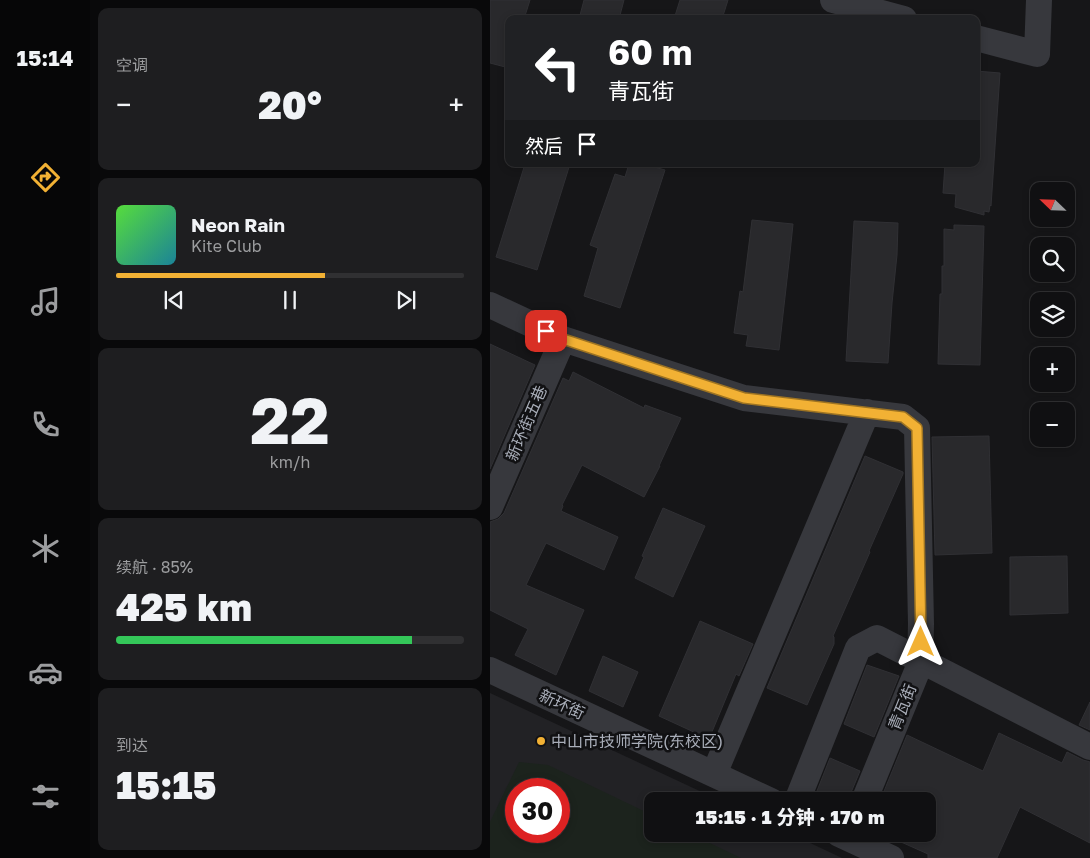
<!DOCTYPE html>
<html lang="zh">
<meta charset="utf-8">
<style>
:root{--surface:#101012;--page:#1e1e20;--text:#f1f3f6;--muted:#9c9d9f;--line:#303032;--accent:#f2b134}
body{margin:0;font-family:"Golos Text","Noto Sans SC",sans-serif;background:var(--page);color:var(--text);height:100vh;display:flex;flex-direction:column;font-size:19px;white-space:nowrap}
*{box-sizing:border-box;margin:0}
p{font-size:16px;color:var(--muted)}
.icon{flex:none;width:28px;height:28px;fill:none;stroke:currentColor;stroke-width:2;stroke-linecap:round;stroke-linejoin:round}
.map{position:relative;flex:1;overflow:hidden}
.panel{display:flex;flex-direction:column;gap:8px;padding:8px;background:#09090a;width:400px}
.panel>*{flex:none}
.hud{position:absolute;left:15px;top:15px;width:475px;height:152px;border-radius:10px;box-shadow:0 2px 8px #0003,0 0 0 1px var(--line);background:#202124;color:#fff;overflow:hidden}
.needle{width:32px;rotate:293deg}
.controls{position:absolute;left:540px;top:182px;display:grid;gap:10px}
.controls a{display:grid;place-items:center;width:45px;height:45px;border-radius:10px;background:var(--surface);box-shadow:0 2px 8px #0003,0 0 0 1px var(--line);font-size:25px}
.speed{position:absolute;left:15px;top:778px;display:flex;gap:10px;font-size:25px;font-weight:700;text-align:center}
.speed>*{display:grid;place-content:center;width:65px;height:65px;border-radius:50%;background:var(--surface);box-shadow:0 2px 8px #0003,0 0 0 1px var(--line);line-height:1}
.speed .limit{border:8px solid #d22;background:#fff;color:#111}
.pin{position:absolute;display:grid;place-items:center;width:42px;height:42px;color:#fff;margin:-21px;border-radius:10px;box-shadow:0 2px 8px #0006}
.me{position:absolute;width:55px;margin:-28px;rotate:0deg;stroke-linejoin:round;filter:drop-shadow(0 0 4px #0008)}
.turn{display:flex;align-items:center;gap:18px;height:105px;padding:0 20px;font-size:22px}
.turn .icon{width:65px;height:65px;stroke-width:2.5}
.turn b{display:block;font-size:35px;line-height:42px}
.then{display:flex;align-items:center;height:48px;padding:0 20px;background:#0003;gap:10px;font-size:19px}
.big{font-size:38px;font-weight:800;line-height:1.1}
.panel .card{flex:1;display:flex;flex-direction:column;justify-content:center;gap:8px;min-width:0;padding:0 18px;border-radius:10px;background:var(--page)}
.panel .dial{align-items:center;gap:0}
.dial b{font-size:65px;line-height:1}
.song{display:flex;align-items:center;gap:15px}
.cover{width:60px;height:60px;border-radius:8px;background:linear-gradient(135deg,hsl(110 70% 55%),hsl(190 70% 35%))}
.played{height:5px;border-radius:2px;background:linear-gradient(90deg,var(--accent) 60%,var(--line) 60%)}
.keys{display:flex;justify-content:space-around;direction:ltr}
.heat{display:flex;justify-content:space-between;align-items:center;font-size:28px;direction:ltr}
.charge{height:8px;border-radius:4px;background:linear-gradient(90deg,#34c759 85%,var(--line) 0)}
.trip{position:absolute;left:154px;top:792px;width:292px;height:50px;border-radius:10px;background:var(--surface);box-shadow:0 2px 8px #0003,0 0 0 1px var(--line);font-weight:800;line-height:50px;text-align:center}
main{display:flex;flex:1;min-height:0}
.dock{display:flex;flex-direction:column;width:90px;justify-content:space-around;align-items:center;background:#060607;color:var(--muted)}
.dock .icon{width:35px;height:35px}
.dock .selected{color:var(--accent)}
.dock b{font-size:22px;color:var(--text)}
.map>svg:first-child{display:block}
.built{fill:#222225;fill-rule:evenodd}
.green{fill:#1c231d;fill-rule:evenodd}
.building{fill:#29292c;stroke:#303034}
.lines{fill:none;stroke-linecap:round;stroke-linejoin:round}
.minor{stroke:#37383d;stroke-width:26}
.route-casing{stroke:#9d7322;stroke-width:12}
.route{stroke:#f2b134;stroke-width:9}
.poi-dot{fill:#f2b134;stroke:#111113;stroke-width:2}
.labels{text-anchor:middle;stroke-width:5;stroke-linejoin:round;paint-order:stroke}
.street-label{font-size:16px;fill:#a8adb8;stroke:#111113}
.poi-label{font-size:16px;fill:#a8adb8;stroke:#111113;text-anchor:start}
</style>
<main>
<nav class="dock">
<b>15:14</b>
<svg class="icon selected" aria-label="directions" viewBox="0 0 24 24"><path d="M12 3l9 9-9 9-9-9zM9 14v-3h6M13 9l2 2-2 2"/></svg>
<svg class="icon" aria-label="music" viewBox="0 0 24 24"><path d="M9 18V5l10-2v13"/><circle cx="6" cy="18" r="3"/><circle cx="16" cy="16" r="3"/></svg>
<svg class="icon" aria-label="phone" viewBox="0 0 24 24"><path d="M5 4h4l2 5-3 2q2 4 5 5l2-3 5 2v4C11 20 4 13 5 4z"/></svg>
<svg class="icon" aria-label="climate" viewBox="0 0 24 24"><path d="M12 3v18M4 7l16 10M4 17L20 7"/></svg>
<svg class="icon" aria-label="car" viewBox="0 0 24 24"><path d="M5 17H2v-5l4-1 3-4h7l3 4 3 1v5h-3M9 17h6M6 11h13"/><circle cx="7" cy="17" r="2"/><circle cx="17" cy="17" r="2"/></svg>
<svg class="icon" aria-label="filters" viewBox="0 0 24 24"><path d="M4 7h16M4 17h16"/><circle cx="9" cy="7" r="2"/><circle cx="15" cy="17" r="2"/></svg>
</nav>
<section class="panel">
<div class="card"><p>空调</p>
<div class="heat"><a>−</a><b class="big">20°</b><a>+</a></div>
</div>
<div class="card">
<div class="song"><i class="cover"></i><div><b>Neon Rain</b><p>Kite Club</p></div></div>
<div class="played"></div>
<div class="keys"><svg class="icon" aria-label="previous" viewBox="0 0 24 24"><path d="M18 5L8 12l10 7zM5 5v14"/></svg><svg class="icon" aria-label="pause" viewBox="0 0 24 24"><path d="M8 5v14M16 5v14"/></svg><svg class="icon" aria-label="next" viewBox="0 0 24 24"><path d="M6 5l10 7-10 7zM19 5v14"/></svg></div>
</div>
<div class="card dial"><b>22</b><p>km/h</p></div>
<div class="card"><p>续航 · 85%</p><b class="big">425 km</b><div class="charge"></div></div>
<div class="card"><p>到达</p><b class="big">15:15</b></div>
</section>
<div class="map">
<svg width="600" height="858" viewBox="0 0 600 858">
<rect width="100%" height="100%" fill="#161618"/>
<path class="built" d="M0,693L231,801H162V834H301L352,858H0ZM26,789H69V831H26Z"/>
<path class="green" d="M29,762L58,765L162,815V834H201L251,858H0V822ZM26,789H69V831H26Z"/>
<path class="building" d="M0,0H40L34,19H19V68L0,63Z
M94,0H134L129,19H89Z
M190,0H238L232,19H184Z
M486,71L510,73L501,206L500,205L499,212L494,211V215L465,207L466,194L453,193L455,164H486Z
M35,164H80L47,270L6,257Z
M139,164H154L175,170L130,308L94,296L108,248L100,245L125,174L135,177Z
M262,220L303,224L300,253L289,350L256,346L258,335L244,333L250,291L253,292Z
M364,221L408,223L407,255L402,303L398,363L356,361Z
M464,225L494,226L490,365L448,364L450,294H452V266H454V229L464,230Z
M0,344L45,365L0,469Z
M83,372L154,408L155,405L191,418L169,466H170L154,497L92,465L72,505L73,506L71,511L128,537L114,570L56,543L36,585L94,610L66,675L25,655L38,629L0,610V522L8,519L14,513L73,378L79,381Z
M499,436L502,553L445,555L442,437Z
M375,456L413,472V474L379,551L380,552L343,636L344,637V644L317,705L277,688Z
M173,508L215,526L183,597L145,578L154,557L152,556Z
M577,556L578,613L520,615V557Z
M210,621L263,644L249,676L246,674L219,739L169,716Z
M113,656L148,672L133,707L99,691Z
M377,665L409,676L384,737L354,724Z
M600,702V730L589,725Z
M509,733L572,763L577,752L593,760L600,762V843L530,807L507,858H438V854L393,834H438V801H390L417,735L493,771Z
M340,758L370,771L360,795L359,801H323Z"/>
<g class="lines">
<path class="minor" d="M343,0L414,19
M486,38L547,54L549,0
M0,305L73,339L254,398L413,417L427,428L431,624L430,664L374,801
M0,507L73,339
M0,670L281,801
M224,774L377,412
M307,801L368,648L387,638L600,747
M349,834L401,858"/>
</g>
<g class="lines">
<g class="route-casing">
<path id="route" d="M56,331L73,339L254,398L413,417L427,428L431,642"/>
</g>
<use href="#route" class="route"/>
</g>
<circle class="poi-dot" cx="51" cy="741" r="5"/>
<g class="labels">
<g class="street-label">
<text transform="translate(36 423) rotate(-67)" y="6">新环街五巷</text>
<text transform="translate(72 704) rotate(25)" y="6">新环街</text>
<text transform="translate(412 707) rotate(-68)" y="6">青瓦街</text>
</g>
<g class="poi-label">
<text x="61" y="747">中山市技师学院(东校区)</text>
</g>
</g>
</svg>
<div class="controls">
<a><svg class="needle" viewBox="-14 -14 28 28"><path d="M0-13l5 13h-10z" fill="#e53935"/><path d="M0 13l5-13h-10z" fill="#9c9d9f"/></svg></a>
<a><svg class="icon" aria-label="search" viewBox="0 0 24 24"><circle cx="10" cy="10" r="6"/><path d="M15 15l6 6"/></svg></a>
<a><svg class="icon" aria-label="layers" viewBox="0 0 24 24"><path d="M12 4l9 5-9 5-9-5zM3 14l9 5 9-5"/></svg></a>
<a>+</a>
<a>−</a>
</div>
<div class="speed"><div class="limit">30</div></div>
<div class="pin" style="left:56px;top:331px;background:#d93025"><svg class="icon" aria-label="arrive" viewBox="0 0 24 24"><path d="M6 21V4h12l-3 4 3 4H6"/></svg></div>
<svg class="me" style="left:431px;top:642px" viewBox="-20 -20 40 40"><path d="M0-17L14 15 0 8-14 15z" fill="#f2b134" stroke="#fff" stroke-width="4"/></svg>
<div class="trip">15:15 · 1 分钟 · 170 m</div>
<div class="hud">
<div class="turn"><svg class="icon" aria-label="left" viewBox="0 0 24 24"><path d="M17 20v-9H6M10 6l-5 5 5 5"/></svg><div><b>60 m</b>青瓦街</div></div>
<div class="then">然后<svg class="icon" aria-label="arrive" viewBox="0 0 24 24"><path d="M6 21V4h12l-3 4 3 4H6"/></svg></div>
</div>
</div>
</main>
